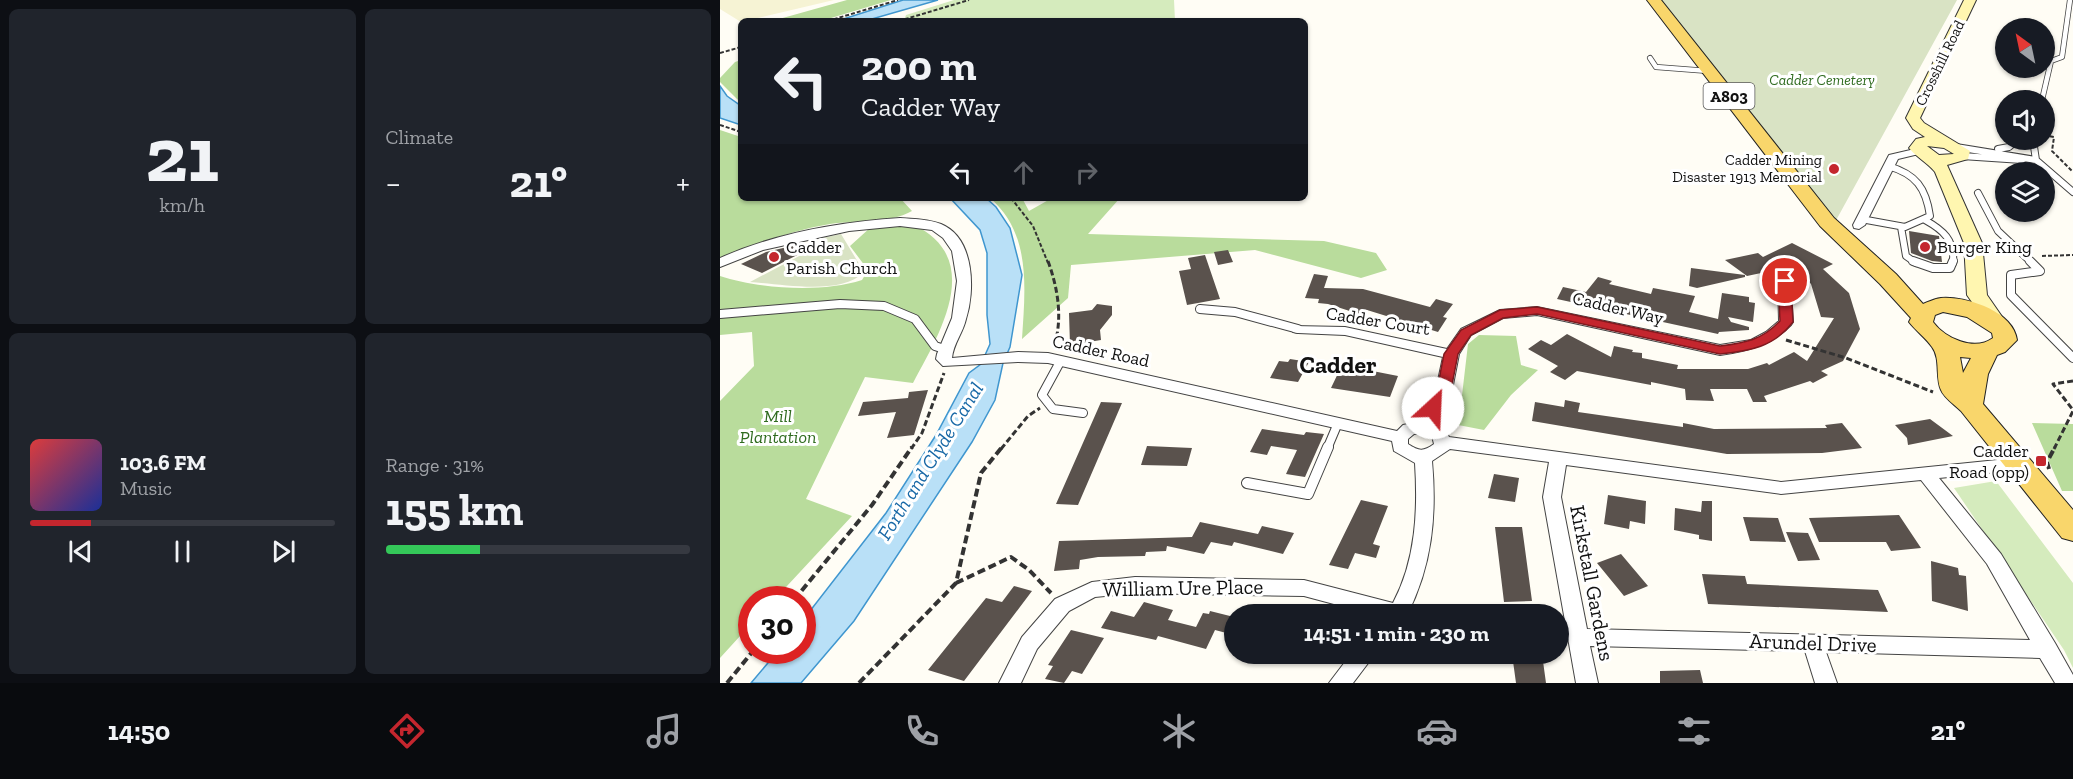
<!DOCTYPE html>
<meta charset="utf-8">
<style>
:root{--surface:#171b24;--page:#20242c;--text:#f1f3f6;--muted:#9ea1a6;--line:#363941;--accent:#c4262e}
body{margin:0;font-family:"Zilla Slab",serif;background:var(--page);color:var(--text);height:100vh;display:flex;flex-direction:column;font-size:22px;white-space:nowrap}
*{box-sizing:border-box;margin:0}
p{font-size:20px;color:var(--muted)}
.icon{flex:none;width:33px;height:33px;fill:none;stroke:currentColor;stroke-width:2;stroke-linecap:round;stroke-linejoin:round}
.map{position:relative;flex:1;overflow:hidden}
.details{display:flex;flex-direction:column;gap:9px;padding:9px;background:#0d0f14;width:720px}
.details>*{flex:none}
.hud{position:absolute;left:18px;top:18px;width:570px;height:183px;border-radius:9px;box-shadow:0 2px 4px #0004;background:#171b24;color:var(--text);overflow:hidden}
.needle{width:39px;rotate:327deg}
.tools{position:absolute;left:1275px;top:18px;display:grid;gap:12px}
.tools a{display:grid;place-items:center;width:60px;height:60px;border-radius:50%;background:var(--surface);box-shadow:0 2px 4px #0004;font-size:30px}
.speed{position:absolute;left:18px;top:586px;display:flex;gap:12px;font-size:30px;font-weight:700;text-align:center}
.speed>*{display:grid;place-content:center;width:78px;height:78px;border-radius:50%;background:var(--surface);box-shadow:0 2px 4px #0004;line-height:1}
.speed .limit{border:9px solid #d22;background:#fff;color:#111}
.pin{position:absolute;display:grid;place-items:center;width:51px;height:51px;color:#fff;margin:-26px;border:3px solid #fff;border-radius:50%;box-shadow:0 2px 6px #0007}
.me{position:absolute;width:66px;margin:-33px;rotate:25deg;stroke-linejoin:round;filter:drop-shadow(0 0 4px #0008)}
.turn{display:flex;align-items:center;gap:21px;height:126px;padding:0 24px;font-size:27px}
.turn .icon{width:78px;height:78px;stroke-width:2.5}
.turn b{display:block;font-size:42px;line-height:51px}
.lanes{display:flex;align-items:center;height:57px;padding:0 24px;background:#0003;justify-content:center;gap:30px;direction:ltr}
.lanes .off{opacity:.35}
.big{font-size:45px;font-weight:800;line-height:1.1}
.details .card{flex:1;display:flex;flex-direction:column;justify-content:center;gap:9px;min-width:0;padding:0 21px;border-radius:9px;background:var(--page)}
.details .dial{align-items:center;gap:0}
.dial b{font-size:78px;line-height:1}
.song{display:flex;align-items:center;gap:18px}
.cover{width:72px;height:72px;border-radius:9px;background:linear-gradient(135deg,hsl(0 70% 55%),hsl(230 70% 35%))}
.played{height:6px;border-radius:3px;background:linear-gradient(90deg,var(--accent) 20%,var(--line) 20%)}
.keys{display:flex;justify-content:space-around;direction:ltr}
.heat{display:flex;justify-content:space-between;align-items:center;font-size:33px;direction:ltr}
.charge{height:9px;border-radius:4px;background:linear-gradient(90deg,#34c759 31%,var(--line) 0)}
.details .tiles{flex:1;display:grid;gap:9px;grid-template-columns:repeat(2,1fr)}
.trip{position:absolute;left:504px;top:604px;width:345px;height:60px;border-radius:30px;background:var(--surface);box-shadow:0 2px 4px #0004;font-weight:800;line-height:60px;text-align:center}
.tabs{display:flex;height:96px;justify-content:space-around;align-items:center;background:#090b0e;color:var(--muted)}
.tabs .icon{width:42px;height:42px}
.tabs .current{color:var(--accent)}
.tabs b{font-size:27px;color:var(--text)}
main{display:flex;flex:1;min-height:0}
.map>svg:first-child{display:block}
.farmland{fill:#f6f3d4}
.green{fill:#d5ebbd}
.forest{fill:#b9dc9c}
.cemetery{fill:#d9e3c4}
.water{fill:#b9e0f7;stroke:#3f96cf;stroke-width:1.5}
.building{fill:#5a524d}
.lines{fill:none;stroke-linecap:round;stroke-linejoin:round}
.lane-far3-casing{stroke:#444;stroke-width:6}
.lane-far2-casing{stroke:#444;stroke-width:8}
.lane-far1-casing{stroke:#444;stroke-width:10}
.lane-casing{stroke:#444;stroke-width:12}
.street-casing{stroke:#444;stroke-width:2}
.secondary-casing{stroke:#333;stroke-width:2}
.primary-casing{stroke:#222;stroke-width:2}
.path-far2{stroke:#333;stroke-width:2;stroke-dasharray:4 2;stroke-linecap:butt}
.path-far1{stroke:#333;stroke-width:3;stroke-dasharray:6 3;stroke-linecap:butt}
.path{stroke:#333;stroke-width:4;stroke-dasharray:8 4;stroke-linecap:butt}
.lane-far3{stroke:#fff;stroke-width:4.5}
.lane-far2{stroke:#fff;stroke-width:6}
.lane-far1{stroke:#fff;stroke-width:8}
.lane{stroke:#fff;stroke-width:10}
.street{fill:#fff;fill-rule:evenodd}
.secondary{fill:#fff6b0;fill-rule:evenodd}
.primary{fill:#f9d66b;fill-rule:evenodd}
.route{fill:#c4262e;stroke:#7f191e;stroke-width:1.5}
.poi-dot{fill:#c4262e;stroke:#fff;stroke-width:2}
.labels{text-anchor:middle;stroke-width:6;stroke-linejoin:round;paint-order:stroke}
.far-street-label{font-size:15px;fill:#111;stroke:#fff}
.far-park-label{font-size:15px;font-style:italic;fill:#2f6b1f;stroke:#fff}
.far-poi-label{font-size:15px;fill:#111;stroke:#fff;text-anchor:end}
.shield{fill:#fff;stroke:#585858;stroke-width:1.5}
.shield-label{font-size:16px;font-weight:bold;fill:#111}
.poi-label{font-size:18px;fill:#111;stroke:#fff;text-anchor:start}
.street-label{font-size:18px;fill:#111;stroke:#fff}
.park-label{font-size:18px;font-style:italic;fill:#2f6b1f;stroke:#fff}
.water-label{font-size:20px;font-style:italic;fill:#1768a6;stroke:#fff}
.near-street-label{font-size:21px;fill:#111;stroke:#fff}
.district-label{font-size:24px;font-weight:bold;fill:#111;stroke:#fff}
</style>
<main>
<section class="details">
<div class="tiles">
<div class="card dial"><b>21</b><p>km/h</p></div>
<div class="card"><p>Climate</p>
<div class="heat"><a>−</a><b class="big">21°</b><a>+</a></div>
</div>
<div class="card">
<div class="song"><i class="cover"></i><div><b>103.6 FM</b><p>Music</p></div></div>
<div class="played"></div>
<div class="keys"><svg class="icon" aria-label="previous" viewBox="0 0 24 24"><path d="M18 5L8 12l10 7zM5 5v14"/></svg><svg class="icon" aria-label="pause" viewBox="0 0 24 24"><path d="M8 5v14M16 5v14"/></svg><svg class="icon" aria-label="next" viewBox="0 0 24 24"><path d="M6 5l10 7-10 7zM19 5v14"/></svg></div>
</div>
<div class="card"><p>Range · 31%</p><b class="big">155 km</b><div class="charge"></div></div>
</div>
</section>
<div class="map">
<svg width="1353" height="683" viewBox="0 0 1353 683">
<rect width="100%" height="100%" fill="#fffdf5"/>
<path class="farmland" d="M0,0H114L21,22L0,9Z"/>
<path class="green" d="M234,0H454L455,21H184L186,15Z
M1276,481L1353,583V668L1344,650L1234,488Z"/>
<path class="forest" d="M127,0H171L101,21H52Z
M21,60V103L0,82V78L15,62Z
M0,130L21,137V198H180L192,211C168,224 138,220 110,224C69,231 37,244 0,262Z
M270,198H302L309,211L332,198H400L368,234L604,241L656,253L667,270L641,278L535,250L351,265L348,298L302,339C305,290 312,234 270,198Z
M192,224C266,258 220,333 193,383L145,377L86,499L132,516L54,600H32L31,624L0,658V401L34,366L32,332L0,335V276C39,289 102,293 142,280L148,270L130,246L151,227Z
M759,335L796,336L801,365L818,370L791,395L764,430L733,424L724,418L741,404L748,344Z
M1312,423L1353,424V491H1342Z"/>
<path class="cemetery" d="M937,0H1237L1114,224Z
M121,234L144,272C121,296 62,284 30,282L100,245L102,238Z"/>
<path class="water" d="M183,0H218L145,21H117Z
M0,86L7,96L21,106V125L0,118Z
M230,198H266L276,207L290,228L302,275L290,347L283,363L275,400L252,442L134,621L81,683H31L58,651H82L83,620L166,513L216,435L249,373L261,364L270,344L267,315V253L260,230Z"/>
<path class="building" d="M1189,231L1219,236L1222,262L1212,261L1191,253Z
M1072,243L1113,264L1103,269L1129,293L1140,329L1123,361L1101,371L1108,375L1093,383L1090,381L1044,396L1047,402H1033L1027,389H990L994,401L966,400L965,389L931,382V385L857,371L845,380L830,372L838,366L808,349L821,340L831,345L847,334L891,357L894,346L913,350L912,352L922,353V358L958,365L957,369H1028L1047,363L1049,365L1074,352L1087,361L1114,318L1101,317L1091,284L1080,272L1070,267L1027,276L1005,260L1038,253L1043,257Z
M76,245L87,250L42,273L21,264L46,252Z
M508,250L513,262L498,265L494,252Z
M485,255L500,299L467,305L459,271L471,269L468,258Z
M971,268L1025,275V277L977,288L969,286Z
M594,274L608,276L604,288L643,289L710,307L716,299L733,304L723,317L727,318L718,332L647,310L642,315L608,304L598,303L599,299L585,298Z
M878,277L892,281L889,284L931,294L933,288L975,296L969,312L998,319L1002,293L1029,297V302L1035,303L1033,322L1008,317L1011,322L1029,327V330L999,332L998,334L837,299L843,287L866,292Z
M377,304L392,306V315L380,330L381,340L350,345L349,313L372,310Z
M570,359L589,362L578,382L550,378L559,361L568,362Z
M622,365L678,376L670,397L611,388Z
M208,390L194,435L167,438L176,412L138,416L143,402L188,398L189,392Z
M845,400L860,403L858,412L963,427V423L994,429L1107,428L1105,425L1122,423L1142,448L1102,453L1007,454L812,421L815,402L844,407Z
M381,402L402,403L358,505L336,504Z
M1210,419L1233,436L1188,445L1187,438L1175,425Z
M542,429L584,435L586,432L604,434L585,477L566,474L577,450L551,446L547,455L530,452Z
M427,446L472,448L467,466L421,465Z
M774,474L799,478L795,502L768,498Z
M888,495L926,501L925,524L910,521L909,529L884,524Z
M641,500L668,506L653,544L660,546L656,558L635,553L628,569L609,565Z
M982,501H992V541L979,539V535L954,530L955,508L981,512Z
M1179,515L1201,548L1171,551L1166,542H1099L1089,518Z
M1023,517L1058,518L1066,542L1030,541Z
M480,522L538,534L542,526L574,533L563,554L514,542L512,546L491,542L484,554L447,546L446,551L426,552L425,556L378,557L360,560L359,569L334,571L339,541L472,537Z
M775,527H802L812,601L784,602Z
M1066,532L1088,533L1100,560L1078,561Z
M901,554L928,586L904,596L877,563Z
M1211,561L1238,568L1239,575L1246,576L1248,611L1212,601Z
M982,574L1025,576L1027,584L1158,590L1168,612L988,604Z
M294,586L312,591L244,681L208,670L266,598L282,602Z
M424,602L453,610L448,620L476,627L483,613L489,614L490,611L514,617V635L495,630L486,649L438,636L436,640L381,628L391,611L414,617Z
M351,630L384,638L362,674L352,671L344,683L325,679L333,666L328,665Z
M792,654H822L826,683H796Z
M980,670L983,683H940V671Z"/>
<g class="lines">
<g class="lane-far3-casing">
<path id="lane-far3" d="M930,58L936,67L988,71
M1322,100L1331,61L1342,57L1350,0"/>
</g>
<g class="lane-far2-casing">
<path id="lane-far2" d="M1313,140L1316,160
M1236,147L1316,160L1353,192
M1278,149L1289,147L1297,140
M1242,156L1302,160
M1258,193L1278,231L1312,263
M1141,219L1185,227L1210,216C1206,188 1196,174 1168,166
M1205,220C1223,230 1235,240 1233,263
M1181,227L1186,256L1196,263"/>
</g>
<g class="lane-far1-casing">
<path id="lane-far1" d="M1193,261L1213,268H1230L1233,261
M1310,261L1320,271L1291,275V295L1353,358
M480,309L515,312L578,329
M0,314L120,304L164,306L195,319L215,346L224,349
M340,362L322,395L333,409L363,413
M607,449L618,423"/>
</g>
<g class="lane-casing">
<path id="lane" d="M527,483L588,494L608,447"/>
</g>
<g class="street-casing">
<path id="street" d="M1199,148L1205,151L1203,153L1178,159L1145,225L1139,229L1134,228L1133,225L1169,155Z
M180,218C194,219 208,219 221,224C255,238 255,291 246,319C243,333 233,344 232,358L298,352L328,353L677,431L683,425L697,422L716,390L723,357L625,335L578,333L573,332L571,329L573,326L625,327L727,349L741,329L780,310L817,307L1000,345L1031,340L1046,332L1059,321L1058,281L1065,277L1070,278L1073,322L1071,325C1051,345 1028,351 1000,355L817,315L783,318L751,335L739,354L732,390L712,424L725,429L729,437L1061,482L1297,458L1303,460L1306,464L1303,468L1297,470L1219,478L1281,554L1335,643L1353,675V683H1335L1320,658L1106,652L1117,683H1095L1085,651L870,646L878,683H856L823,497L829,462L730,449L712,461C717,516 712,566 687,615H655L584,596L415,593L375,597L349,611L317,649L301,683H279L302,637L335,599L372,582L415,577L584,580L673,603C696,560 698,510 695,463L674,451L672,441L328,363L298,362L223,366L216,359L217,354L232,318L237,281L232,251L223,238L212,230L180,226L129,231L43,250L0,267V258C56,233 119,222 180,218ZM701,433L712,436L714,444C703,452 699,451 688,444V439L694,434ZM846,465L1061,494L1201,480L1267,564L1310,640L867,629L841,497Z
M631,654H655L633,683H609Z"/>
</g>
<g class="secondary-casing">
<path id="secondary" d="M1244,0H1256L1200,118L1204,123L1250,151L1248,159L1227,165L1262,243L1267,295L1285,321L1282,325H1268L1247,295L1244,243L1215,172C1207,162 1197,158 1189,148L1196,139L1205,137L1193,129L1186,118ZM1207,146L1224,148L1234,154L1219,155Z"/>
</g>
<g class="primary-casing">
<path id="primary" d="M927,0H941L1114,218L1176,274L1203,304C1208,302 1214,299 1221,298C1246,296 1293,311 1297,340L1285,352L1277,355L1268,374L1263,404L1353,510V541L1342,538L1241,411C1235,405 1224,398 1221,390C1215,377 1221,359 1212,347C1206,338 1196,331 1189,322L1191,318L1160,284L1100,226ZM1223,312L1247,317L1272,333L1273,338C1254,352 1225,338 1213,322L1215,315ZM1240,357L1251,358L1243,373Z"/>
</g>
<path class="path-far2" d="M108,21L178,0
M179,21L249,0
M0,53L21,47
M21,76V79
M0,125L21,132
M1324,135L1334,137L1332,151L1353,172
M291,198L313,226L328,263
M1322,256L1353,255"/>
<path class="path-far1" d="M328,261C338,289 343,318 334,347
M1066,340L1126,358L1213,392
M1353,381L1333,384L1353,410
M191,449L202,433L224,373
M281,449L308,416L320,408
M1334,449L1353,411"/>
<path class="path" d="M1329,469L1327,462L1335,447
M236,583L291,557L309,570L331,593
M74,600L152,505L192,447
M7,683L33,651
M139,683L236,583L261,473L282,447"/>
<use href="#lane-far3" class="lane-far3"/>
<use href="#lane-far2" class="lane-far2"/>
<use href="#lane-far1" class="lane-far1"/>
<use href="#lane" class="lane"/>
<use href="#street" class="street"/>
<use href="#secondary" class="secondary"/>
<use href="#primary" class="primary"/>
</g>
<path class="route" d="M1065,277L1071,281L1073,322C1054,347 1030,351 1000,354L817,314L783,318L751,335L738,354L731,390L718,412L713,413L706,408L717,390L724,354L741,330L780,310L817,307L1000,346C1025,343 1042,340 1060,321L1058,281Z"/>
<g class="poi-dot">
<circle cx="1114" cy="169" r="6"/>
<circle cx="1205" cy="247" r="6"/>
<circle cx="54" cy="257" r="6"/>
<rect x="1315" y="455" width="12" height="12" rx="3"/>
</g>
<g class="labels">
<g class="far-street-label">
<text transform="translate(1220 63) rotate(-64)" y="5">Crosshill Road</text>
</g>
<g class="far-park-label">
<text x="1102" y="85">Cadder Cemetery</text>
</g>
<g class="far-poi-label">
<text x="1102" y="165">Cadder Mining<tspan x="1102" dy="17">Disaster 1913 Memorial</tspan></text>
</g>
<rect class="shield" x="983.5" y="83" width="51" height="26" rx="4.5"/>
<g class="shield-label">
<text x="1009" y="102">A803</text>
</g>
<g class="poi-label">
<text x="66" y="253">Cadder<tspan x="66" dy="21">Parish Church</tspan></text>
<text x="1217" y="253">Burger King</text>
<text x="1309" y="457" text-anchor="end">Cadder<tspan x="1309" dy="21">Road (opp)</tspan></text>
</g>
<g class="street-label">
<text transform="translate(898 308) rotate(13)" y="6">Cadder Way</text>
<text transform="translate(658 321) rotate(9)" y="6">Cadder Court</text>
<text transform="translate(381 351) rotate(12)" y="6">Cadder Road</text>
</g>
<g class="park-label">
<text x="58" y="422">Mill<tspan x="58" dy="21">Plantation</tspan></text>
</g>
<g class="water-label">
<text transform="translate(210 461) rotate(-58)" y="7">Forth and Clyde Canal</text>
</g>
<g class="near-street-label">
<text transform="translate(872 583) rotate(79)" y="7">Kirkstall Gardens</text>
<text transform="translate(463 588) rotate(-1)" y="7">William Ure Place</text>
<text transform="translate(1093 643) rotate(2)" y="7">Arundel Drive</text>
</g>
<g class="district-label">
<text x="618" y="373">Cadder</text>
</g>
</g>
</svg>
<div class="tools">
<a><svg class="needle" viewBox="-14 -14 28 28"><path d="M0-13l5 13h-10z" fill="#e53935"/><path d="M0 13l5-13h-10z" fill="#9ea1a6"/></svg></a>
<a><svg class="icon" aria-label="sound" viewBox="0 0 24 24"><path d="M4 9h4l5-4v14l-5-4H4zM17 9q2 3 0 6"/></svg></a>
<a><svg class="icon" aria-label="layers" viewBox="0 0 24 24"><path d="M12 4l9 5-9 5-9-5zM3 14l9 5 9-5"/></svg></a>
</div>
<div class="speed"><div class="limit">30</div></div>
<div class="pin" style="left:1065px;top:281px;background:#d93025"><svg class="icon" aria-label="arrive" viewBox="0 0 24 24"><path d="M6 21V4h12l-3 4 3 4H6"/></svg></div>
<svg class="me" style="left:713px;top:408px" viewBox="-20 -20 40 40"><circle r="19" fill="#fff"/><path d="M0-13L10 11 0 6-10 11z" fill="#c4262e"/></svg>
<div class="trip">14:51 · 1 min · 230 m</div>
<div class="hud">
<div class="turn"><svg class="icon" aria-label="left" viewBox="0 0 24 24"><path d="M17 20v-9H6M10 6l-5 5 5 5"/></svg><div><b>200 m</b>Cadder Way</div></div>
<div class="lanes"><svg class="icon" aria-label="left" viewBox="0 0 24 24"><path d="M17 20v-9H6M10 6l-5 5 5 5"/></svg><svg class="icon off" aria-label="ahead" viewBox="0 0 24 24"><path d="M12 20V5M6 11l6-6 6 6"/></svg><svg class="icon off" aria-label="right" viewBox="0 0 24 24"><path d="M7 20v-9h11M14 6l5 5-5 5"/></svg></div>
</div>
</div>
</main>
<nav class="tabs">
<b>14:50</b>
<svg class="icon current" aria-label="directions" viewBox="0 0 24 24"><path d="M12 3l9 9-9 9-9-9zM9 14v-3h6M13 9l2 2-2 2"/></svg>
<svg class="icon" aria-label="music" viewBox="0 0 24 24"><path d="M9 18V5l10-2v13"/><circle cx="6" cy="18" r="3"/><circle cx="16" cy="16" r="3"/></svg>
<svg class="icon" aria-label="phone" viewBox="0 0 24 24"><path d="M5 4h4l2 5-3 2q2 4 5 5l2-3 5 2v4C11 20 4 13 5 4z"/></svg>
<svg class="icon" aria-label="climate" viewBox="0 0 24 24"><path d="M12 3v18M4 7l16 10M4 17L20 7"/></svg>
<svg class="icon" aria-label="car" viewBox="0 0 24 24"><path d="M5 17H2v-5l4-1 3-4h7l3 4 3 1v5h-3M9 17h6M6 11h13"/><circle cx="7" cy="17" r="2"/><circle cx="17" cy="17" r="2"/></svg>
<svg class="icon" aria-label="filters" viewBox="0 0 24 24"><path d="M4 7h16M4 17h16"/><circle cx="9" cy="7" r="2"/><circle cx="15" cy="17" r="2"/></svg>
<b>21°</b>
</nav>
